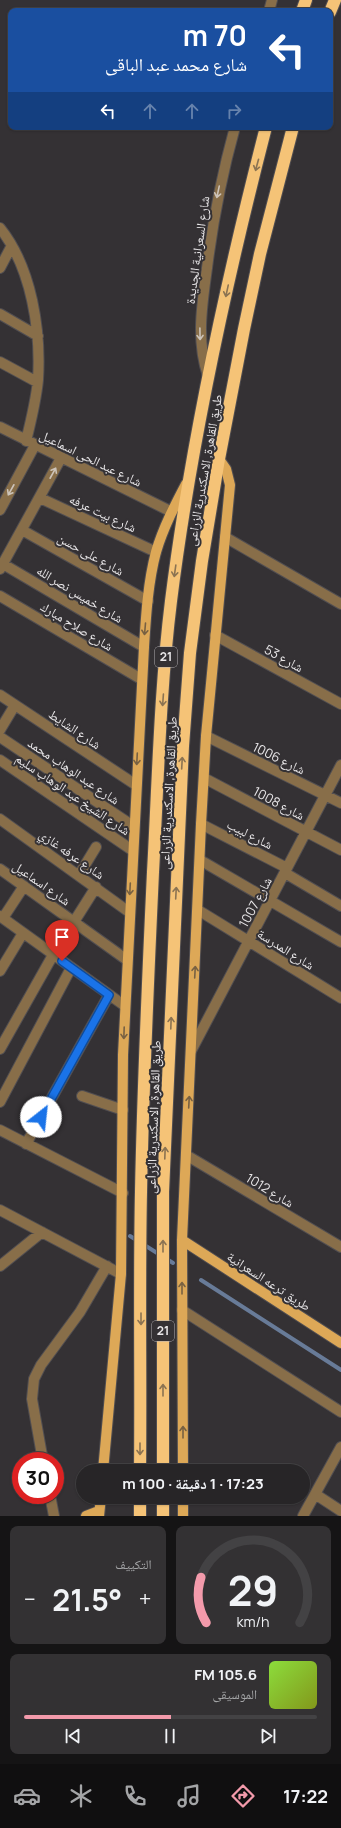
<!DOCTYPE html>
<html lang="ar">
<meta charset="utf-8">
<style>
:root{--surface:#272527;--page:#333133;--text:#f1f3f6;--muted:#a4a5a7;--line:#434244;--accent:#f39aab}
body{margin:0;font-family:Manrope,"Noto Naskh Arabic",sans-serif;background:var(--page);color:var(--text);direction:rtl;height:100vh;display:flex;flex-direction:column;font-size:15px;white-space:nowrap}
*{box-sizing:border-box;margin:0}
p{font-size:13px;color:var(--muted)}
.icon{flex:none;width:22px;height:22px;fill:none;stroke:currentColor;stroke-width:2;stroke-linecap:round;stroke-linejoin:round}
.map{position:relative;height:1516px;overflow:hidden;direction:ltr}
.drawer{display:flex;flex-direction:column;gap:10px;padding:10px;background:#151415;flex:1}
.drawer>*{flex:none}
.top-card{position:absolute;left:8px;top:8px;width:325px;height:122px;border-radius:8px;box-shadow:0 1px 3px #0004,0 0 0 1px var(--line);direction:rtl;background:#1a4fa0;color:#fff;overflow:hidden}
.speed{position:absolute;left:12px;top:1452px;display:flex;gap:8px;font-size:20px;font-weight:700;text-align:center}
.speed>*{display:grid;place-content:center;width:52px;height:52px;border-radius:50%;background:var(--surface);box-shadow:0 1px 3px #0004,0 0 0 1px var(--line);line-height:1}
.speed .limit{border:6px solid #d22;background:#fff;color:#111}
.pin{position:absolute;display:grid;place-items:center;width:34px;height:34px;color:#fff;margin:-41px -17px;border-radius:50% 50% 50% 0;rotate:-45deg;box-shadow:0 0 4px #0007}
.pin .icon{rotate:45deg}
.me{position:absolute;width:44px;margin:-22px;rotate:29deg;stroke-linejoin:round;filter:drop-shadow(0 0 3px #0008)}
.turn{display:flex;align-items:center;gap:14px;height:84px;padding:0 20px;font-size:18px}
.turn .icon{width:52px;height:52px;stroke-width:2.5}
.turn b{display:block;font-size:28px;line-height:34px}
.lanes{display:flex;align-items:center;height:38px;padding:0 20px;background:#0003;justify-content:center;gap:20px;direction:ltr}
.lanes .off{opacity:.35}
.big{font-size:30px;font-weight:700;line-height:1.1}
.drawer .card{flex:1;display:flex;flex-direction:column;justify-content:center;gap:6px;min-width:0;padding:0 14px;border-radius:8px;background:var(--page)}
.drawer .dial{align-items:center;gap:0}
.dial svg{height:104px;overflow:visible;fill:none;stroke:var(--line);stroke-width:7;stroke-linecap:round;text-anchor:middle}
.dial text{fill:var(--text);stroke:none}
.song{display:flex;align-items:center;gap:12px}
.cover{width:48px;height:48px;border-radius:6px;background:linear-gradient(135deg,hsl(90 70% 55%),hsl(70 70% 35%))}
.played{height:4px;border-radius:2px;background:linear-gradient(90deg,var(--accent) 50%,var(--line) 50%)}
.keys{display:flex;justify-content:space-around;direction:ltr}
.heat{display:flex;justify-content:space-between;align-items:center;font-size:22px;direction:ltr}
.drawer .tiles{flex:1;display:grid;gap:10px;grid-template-columns:1fr 1fr}
.card:last-child{grid-column:span 2}
.trip{position:absolute;left:76px;top:1464px;width:234px;height:40px;border-radius:20px;background:var(--surface);box-shadow:0 1px 3px #0004,0 0 0 1px var(--line);font-weight:700;line-height:40px;text-align:center;direction:rtl}
.dock{display:flex;height:64px;justify-content:space-around;align-items:center;background:#100f10;color:var(--muted)}
.dock .icon{width:28px;height:28px}
.dock .selected{color:var(--accent)}
.dock b{font-size:18px;color:var(--text)}
.map>svg:first-child{display:block}
.lines{fill:none;stroke-linecap:round;stroke-linejoin:round}
.stream{stroke:#687b98;stroke-width:4}
.minor-casing{stroke:#514e51;stroke-width:12}
.major-casing{stroke:#514e51;stroke-width:12}
.highway-casing{stroke:#514e51;stroke-width:14}
.minor{stroke:#886e49;stroke-width:10}
.major{stroke:#dda857;stroke-width:10}
.highway{stroke:#f5c377;stroke-width:12}
.oneway{stroke:#8b7352}
.oneway2{stroke:#ccc3b9}
.oneway3{stroke:#786142}
.route-casing{stroke:#114b97;stroke-width:10}
.route{stroke:#1a73e8;stroke-width:7}
.labels{text-anchor:middle;stroke-width:4;stroke-linejoin:round;paint-order:stroke}
.shield{fill:#343134;stroke:#b3b0b3;stroke-width:1}
.shield-label{font-size:12px;font-weight:bold;fill:#e9e7e9}
.street-label{font-size:13px;fill:#e9e7e9;stroke:#343134}
</style>
<div class="map">
<svg width="341" height="1516" viewBox="0 0 341 1516">
<rect width="100%" height="100%" fill="#343134"/>
<g class="lines">
<path class="stream" d="M130,1236L173,1263
M201,1280L341,1370"/>
<g class="minor-casing">
<path id="minor" d="M269,11L272,0
M0,228C32,268 41,331 38,380C36,401 31,421 26,441
M0,268L11,247
M0,314L38,336
M0,362L37,382
M208,376C196,340 202,305 207,268C213,220 222,174 235,127
M0,427L172,512
M40,498L156,552
M0,510L35,445
M22,530L148,601
M225,537L341,604
M3,564L144,647
M0,569L61,458
M0,596L141,679
M215,635L341,704
M0,695L136,785
M0,730L15,705
M206,736L341,803
M0,737L133,826
M0,760L132,850
M204,778L341,850
M0,819L129,912
M201,824L287,868
M200,860L341,942
M0,869L127,960
M285,873L341,906
M79,875L96,847
M198,910L341,998
M0,916L125,1006
M3,918L24,886
M0,971L23,933
M0,1049L53,955L96,887
M191,1051L341,765
M82,1096L123,1110
M0,1102L71,968
M0,1130L123,1193
M26,1144L109,995
M186,1155L341,1247
M0,1210L121,1274
M0,1266L42,1232
M182,1310L341,1412
M43,1461L32,1399L34,1379L41,1365L80,1312L107,1266
M315,1494L341,1511
M50,1495L54,1516
M303,1516L341,1447"/>
</g>
<g class="major-casing">
<path id="major" d="M182,1240L341,1343
M103,1471L121,1274L123,1055L144,647C146,615 148,582 156,552C163,528 175,505 186,484
M183,1471L182,1240L201,824L206,736L230,485L226,469L219,459
M183,1497V1516
M86,1516L99,1511
M99,1516L101,1497"/>
</g>
<g class="highway-casing">
<path id="highway" d="M302,11L306,0
M330,12L335,0
M140,1471C141,1378 139,1285 141,1192C143,1085 148,979 153,872C158,782 160,690 171,601C191,442 226,282 266,127
M163,1471V1192L183,746L190,653L202,561L219,459L244,329L260,254L293,127
M140,1516V1497
M163,1516V1497"/>
</g>
<use href="#minor" class="minor"/>
<use href="#major" class="major"/>
<use href="#highway" class="highway"/>
</g>
<defs><path id="oneway-shaft" d="M-6 0H5M1.5-3L5.5 0L1.5 3" fill="none" stroke-width="1.6" stroke-linecap="round" stroke-linejoin="round"/></defs>
<g class="oneway">
<use href="#oneway-shaft" transform="translate(257 165) rotate(105)"/>
<use href="#oneway-shaft" transform="translate(227 291) rotate(102)"/>
<use href="#oneway-shaft" transform="translate(175 571) rotate(98)"/>
<use href="#oneway-shaft" transform="translate(163 700) rotate(94)"/>
<use href="#oneway-shaft" transform="translate(182 763) rotate(-87)"/>
<use href="#oneway-shaft" transform="translate(176 893) rotate(-87)"/>
<use href="#oneway-shaft" transform="translate(171 1023) rotate(-88)"/>
<use href="#oneway-shaft" transform="translate(165 1153) rotate(-88)"/>
<use href="#oneway-shaft" transform="translate(163 1246) rotate(-90)"/>
<use href="#oneway-shaft" transform="translate(141 1319) rotate(90)"/>
<use href="#oneway-shaft" transform="translate(163 1390) rotate(-90)"/>
<use href="#oneway-shaft" transform="translate(140 1449) rotate(90)"/>
</g>
<g class="oneway2">
<use href="#oneway-shaft" transform="translate(218 192) rotate(102)"/>
<use href="#oneway-shaft" transform="translate(200 334) rotate(89)"/>
<use href="#oneway-shaft" transform="translate(53 473) rotate(-61)"/>
<use href="#oneway-shaft" transform="translate(11 490) rotate(119)"/>
</g>
<g class="oneway3">
<use href="#oneway-shaft" transform="translate(145 629) rotate(95)"/>
<use href="#oneway-shaft" transform="translate(137 759) rotate(93)"/>
<use href="#oneway-shaft" transform="translate(130 889) rotate(93)"/>
<use href="#oneway-shaft" transform="translate(195 972) rotate(-87)"/>
<use href="#oneway-shaft" transform="translate(124 1033) rotate(92)"/>
<use href="#oneway-shaft" transform="translate(189 1102) rotate(-87)"/>
<use href="#oneway-shaft" transform="translate(182 1288) rotate(-90)"/>
<use href="#oneway-shaft" transform="translate(183 1432) rotate(-90)"/>
</g>
<g class="lines">
<g class="route-casing">
<path id="route" d="M41,1117L109,995L62,961"/>
</g>
<use href="#route" class="route"/>
</g>
<g class="labels">
<g class="shield">
<rect x="155" y="647" width="22" height="20" rx="3"/>
<rect x="152" y="1321" width="22" height="20" rx="3"/>
</g>
<g class="shield-label">
<text x="166" y="661">21</text>
<text x="163" y="1335">21</text>
</g>
<g class="street-label">
<text transform="translate(197 250) rotate(-82)" y="5">شارع السعرانية الجديدة</text>
<text transform="translate(91 458) rotate(26)" y="5">شارع عبد الحى اسماعيل</text>
<text transform="translate(204 470) rotate(-80)" y="5">طريق القاهرة, الاسكندرية الزراعى</text>
<text transform="translate(103 513) rotate(25)" y="5">شارع بيت عرفه</text>
<text transform="translate(91 554) rotate(29)" y="5">شارع على حسن</text>
<text transform="translate(80 594) rotate(31)" y="5">شارع خميس نصر الله</text>
<text transform="translate(77 626) rotate(31)" y="5">شارع صلاح مبارك</text>
<text transform="translate(284 658) rotate(29)" y="5">شارع 53</text>
<text transform="translate(75 729) rotate(34)" y="5">شارع الشايط</text>
<text transform="translate(279 758) rotate(26)" y="5">شارع 1006</text>
<text transform="translate(74 771) rotate(34)" y="5">شارع عبد الوهاب محمد</text>
<text transform="translate(168 793) rotate(-87)" y="5">طريق القاهرة, الاسكندرية الزراعى</text>
<text transform="translate(73 794) rotate(34)" y="5">شارع الشيخ عبد الوهاب سليم</text>
<text transform="translate(279 803) rotate(28)" y="5">شارع 1008</text>
<text transform="translate(250 834) rotate(27)" y="5">شارع لبيب</text>
<text transform="translate(72 854) rotate(35)" y="5">شارع عرفه غازي</text>
<text transform="translate(42 883) rotate(35)" y="5">شارع اسماعيل</text>
<text transform="translate(255 902) rotate(-62)" y="5">شارع 1007</text>
<text transform="translate(286 949) rotate(32)" y="5">شارع المدرسة</text>
<text transform="translate(153 1117) rotate(-88)" y="5">طريق القاهرة, الاسكندرية الزراعى</text>
<text transform="translate(270 1190) rotate(31)" y="5">شارع 1012</text>
<text transform="translate(269 1281) rotate(33)" y="5">طريق ترعه السعرانية</text>
</g>
</g>
</svg>
<div class="speed"><div class="limit">30</div></div>
<div class="pin" style="left:62px;top:961px;background:#d93025"><svg class="icon" aria-label="arrive" viewBox="0 0 24 24"><path d="M6 21V4h12l-3 4 3 4H6"/></svg></div>
<svg class="me" style="left:41px;top:1117px" viewBox="-20 -20 40 40"><circle r="19" fill="#fff"/><path d="M0-13L10 11 0 6-10 11z" fill="#1a73e8"/></svg>
<div class="trip">17:23 · 1 دقيقة · 100 m</div>
<div class="top-card">
<div class="turn"><svg class="icon" aria-label="left" viewBox="0 0 24 24"><path d="M17 20v-9H6M10 6l-5 5 5 5"/></svg><div><b>70 m</b>شارع محمد عبد الباقى</div></div>
<div class="lanes"><svg class="icon" aria-label="left" viewBox="0 0 24 24"><path d="M17 20v-9H6M10 6l-5 5 5 5"/></svg><svg class="icon off" aria-label="ahead" viewBox="0 0 24 24"><path d="M12 20V5M6 11l6-6 6 6"/></svg><svg class="icon off" aria-label="ahead" viewBox="0 0 24 24"><path d="M12 20V5M6 11l6-6 6 6"/></svg><svg class="icon off" aria-label="right" viewBox="0 0 24 24"><path d="M7 20v-9h11M14 6l5 5-5 5"/></svg></div>
</div>
</div>
<section class="drawer">
<div class="tiles">
<div class="card dial"><svg viewBox="0 0 100 80">
<path d="M14 69A42 42 0 1 1 86 69"/>
<path d="M14 69A42 42 0 0 1 10 34" stroke="#f39aab"/>
<text x="50" y="56" font-size="32" font-weight="700">29</text>
<text x="50" y="72" font-size="11">km/h</text>
</svg></div>
<div class="card"><p>التكييف</p>
<div class="heat"><a>−</a><b class="big">21.5°</b><a>+</a></div>
</div>
<div class="card">
<div class="song"><i class="cover"></i><div><b>105.6 FM</b><p>الموسيقى</p></div></div>
<div class="played"></div>
<div class="keys"><svg class="icon" aria-label="previous" viewBox="0 0 24 24"><path d="M18 5L8 12l10 7zM5 5v14"/></svg><svg class="icon" aria-label="pause" viewBox="0 0 24 24"><path d="M8 5v14M16 5v14"/></svg><svg class="icon" aria-label="next" viewBox="0 0 24 24"><path d="M6 5l10 7-10 7zM19 5v14"/></svg></div>
</div>
</div>
</section>
<nav class="dock">
<b>17:22</b>
<svg class="icon selected" aria-label="directions" viewBox="0 0 24 24"><path d="M12 3l9 9-9 9-9-9zM9 14v-3h6M13 9l2 2-2 2"/></svg>
<svg class="icon" aria-label="music" viewBox="0 0 24 24"><path d="M9 18V5l10-2v13"/><circle cx="6" cy="18" r="3"/><circle cx="16" cy="16" r="3"/></svg>
<svg class="icon" aria-label="phone" viewBox="0 0 24 24"><path d="M5 4h4l2 5-3 2q2 4 5 5l2-3 5 2v4C11 20 4 13 5 4z"/></svg>
<svg class="icon" aria-label="climate" viewBox="0 0 24 24"><path d="M12 3v18M4 7l16 10M4 17L20 7"/></svg>
<svg class="icon" aria-label="car" viewBox="0 0 24 24"><path d="M5 17H2v-5l4-1 3-4h7l3 4 3 1v5h-3M9 17h6M6 11h13"/><circle cx="7" cy="17" r="2"/><circle cx="17" cy="17" r="2"/></svg>
</nav>
